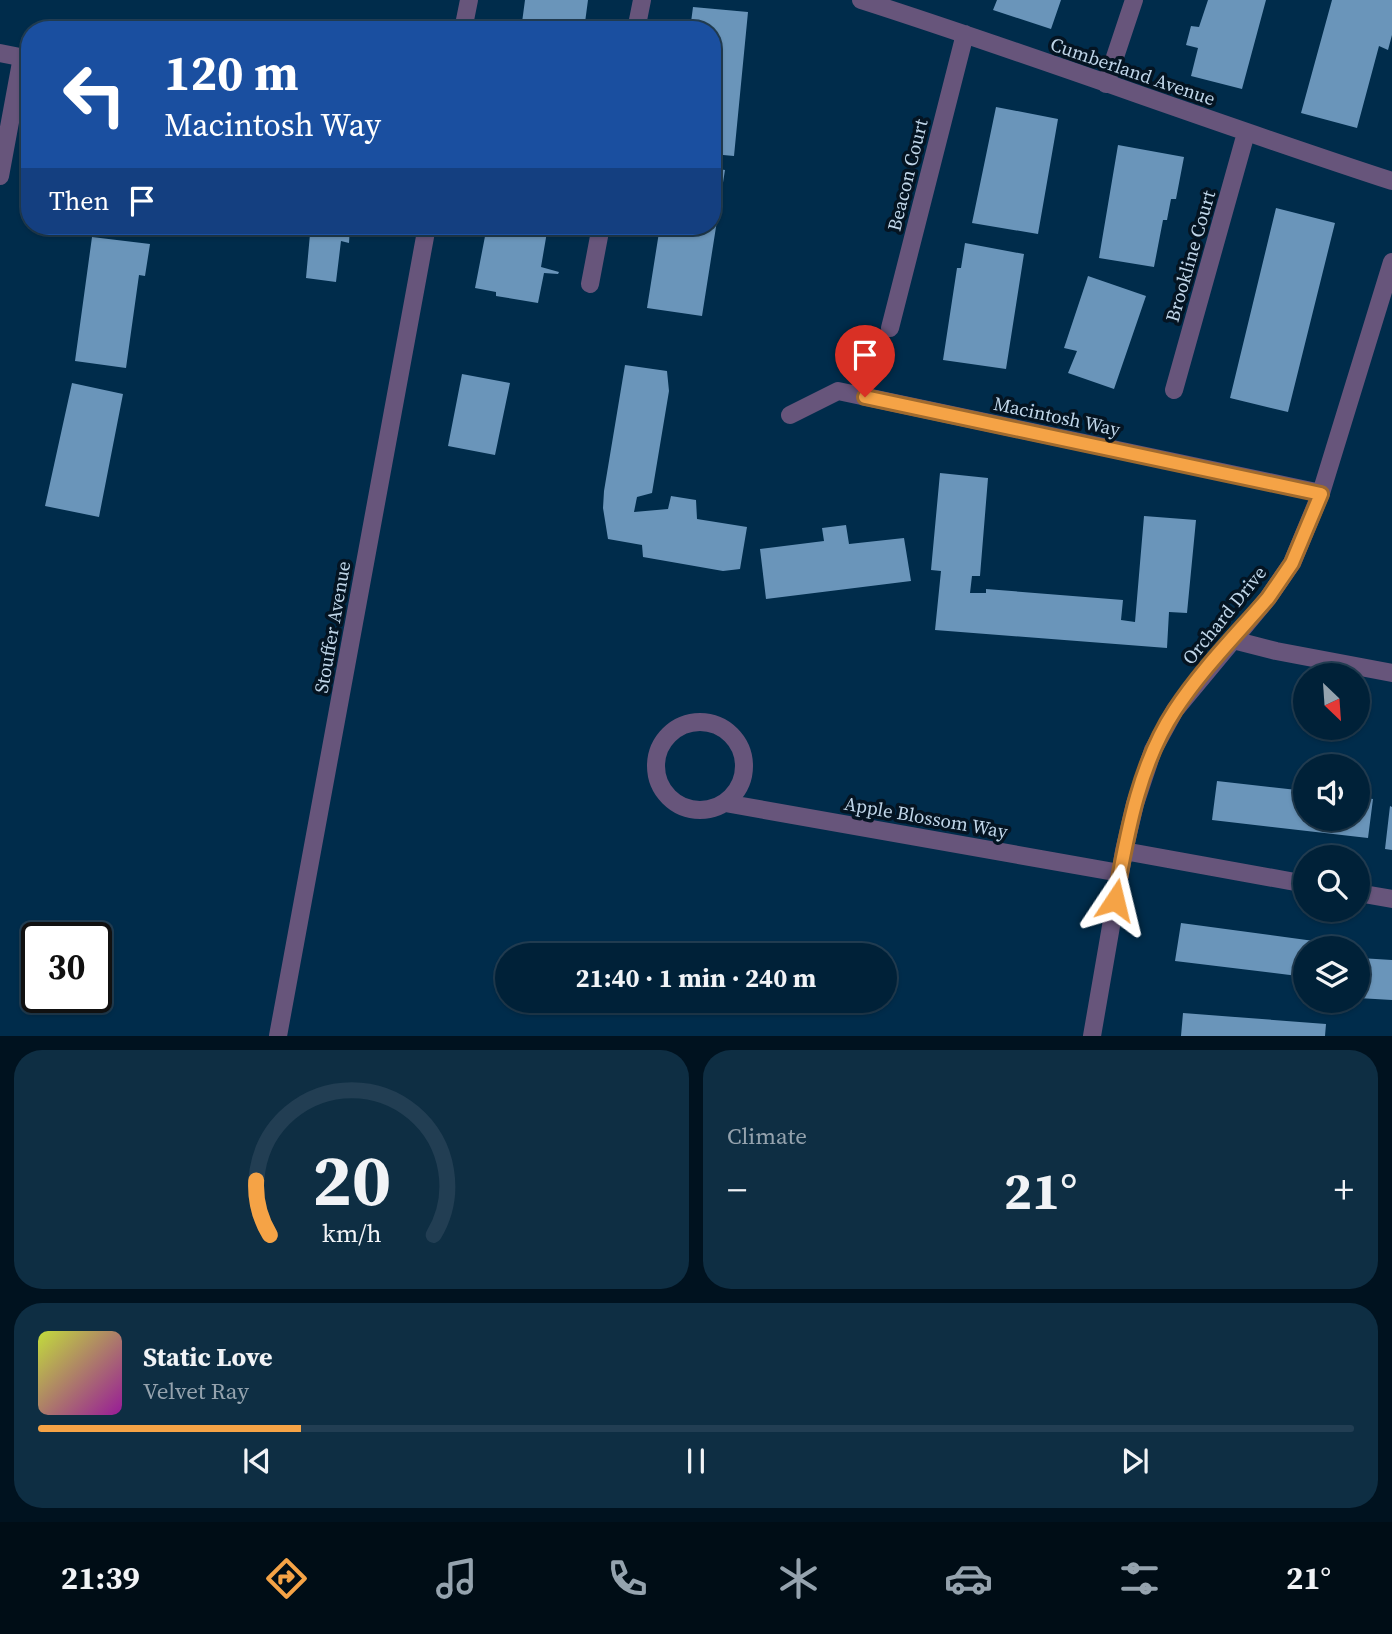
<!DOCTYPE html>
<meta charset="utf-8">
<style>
:root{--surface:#002138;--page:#0e2e43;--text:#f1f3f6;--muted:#95a3ae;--line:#223e53;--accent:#f5a346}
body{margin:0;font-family:"Source Serif 4",serif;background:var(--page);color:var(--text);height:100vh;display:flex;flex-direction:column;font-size:26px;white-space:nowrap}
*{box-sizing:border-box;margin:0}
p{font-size:23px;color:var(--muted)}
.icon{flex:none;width:38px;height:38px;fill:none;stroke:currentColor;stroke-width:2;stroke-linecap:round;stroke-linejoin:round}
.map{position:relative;height:1036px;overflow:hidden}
.side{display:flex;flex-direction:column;gap:14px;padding:14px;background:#00121f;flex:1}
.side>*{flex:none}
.guide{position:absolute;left:21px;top:21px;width:700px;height:214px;border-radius:28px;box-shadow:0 2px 5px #0004,0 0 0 2px var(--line);background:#1a4fa0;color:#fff;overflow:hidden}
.needle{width:46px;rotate:155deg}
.fabs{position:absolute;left:1293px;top:663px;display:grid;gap:14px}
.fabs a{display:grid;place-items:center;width:77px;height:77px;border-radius:50%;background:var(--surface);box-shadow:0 2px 5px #0004,0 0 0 2px var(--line);font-size:35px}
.speed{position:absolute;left:21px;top:922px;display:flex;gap:14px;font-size:35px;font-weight:700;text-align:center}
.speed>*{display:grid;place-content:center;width:91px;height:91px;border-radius:50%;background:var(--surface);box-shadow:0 2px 5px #0004,0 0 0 2px var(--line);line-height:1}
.speed .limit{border:4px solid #111;border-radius:10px;background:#fff;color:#111}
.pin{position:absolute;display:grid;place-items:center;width:60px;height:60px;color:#fff;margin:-72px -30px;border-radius:50% 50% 50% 0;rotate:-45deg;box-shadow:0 0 7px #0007}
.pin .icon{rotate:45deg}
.me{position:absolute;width:77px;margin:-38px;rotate:10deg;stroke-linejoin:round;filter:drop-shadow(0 0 5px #0008)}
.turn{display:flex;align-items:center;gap:24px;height:147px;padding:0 28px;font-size:32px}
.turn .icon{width:91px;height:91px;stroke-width:2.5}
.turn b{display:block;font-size:49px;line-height:60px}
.then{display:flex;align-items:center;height:66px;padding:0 28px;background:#0003;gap:14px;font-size:26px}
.big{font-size:52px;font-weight:700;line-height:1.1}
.side .widget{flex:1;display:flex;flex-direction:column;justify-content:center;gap:10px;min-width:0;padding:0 24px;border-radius:28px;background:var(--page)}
.side .dial{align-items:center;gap:0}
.dial svg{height:182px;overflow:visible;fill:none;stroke:var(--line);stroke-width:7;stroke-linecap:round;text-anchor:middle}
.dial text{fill:var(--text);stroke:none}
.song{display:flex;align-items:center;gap:21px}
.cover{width:84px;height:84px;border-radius:10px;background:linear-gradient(135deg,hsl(70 70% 55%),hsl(300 70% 35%))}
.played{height:7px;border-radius:4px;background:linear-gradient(90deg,var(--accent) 20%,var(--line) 20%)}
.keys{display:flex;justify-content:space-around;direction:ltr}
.heat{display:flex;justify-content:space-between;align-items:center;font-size:38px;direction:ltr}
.side .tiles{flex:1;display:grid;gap:14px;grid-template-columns:1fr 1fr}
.widget:last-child{grid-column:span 2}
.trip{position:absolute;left:495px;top:943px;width:402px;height:70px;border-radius:35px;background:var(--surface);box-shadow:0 2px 5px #0004,0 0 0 2px var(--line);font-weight:700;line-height:70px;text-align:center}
.tab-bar{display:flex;height:112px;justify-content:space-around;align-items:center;background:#000d16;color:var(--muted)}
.tab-bar .icon{width:49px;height:49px}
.tab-bar .current{color:var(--accent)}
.tab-bar b{font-size:32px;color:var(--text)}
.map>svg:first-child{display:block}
.building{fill:#6a95ba}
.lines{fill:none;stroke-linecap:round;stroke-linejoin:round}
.minor{stroke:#67557b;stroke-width:18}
.tertiary{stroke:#67557b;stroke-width:18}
.route-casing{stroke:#9f6a2e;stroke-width:18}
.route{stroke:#f5a346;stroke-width:12}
.labels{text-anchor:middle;stroke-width:7;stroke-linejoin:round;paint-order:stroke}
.street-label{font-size:19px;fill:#c0d6e9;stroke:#041422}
</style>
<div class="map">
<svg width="1392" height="1036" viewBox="0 0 1392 1036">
<rect width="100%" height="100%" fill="#002c4b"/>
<path class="building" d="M525,0H588L584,30H521Z
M997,0H1061L1051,29L993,10Z
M1208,0H1266L1242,89L1191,76L1198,48L1186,45L1191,26L1199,27Z
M1332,0H1392V35L1388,50L1379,46L1357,128L1301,113Z
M693,7L748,12L734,156L712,154V30H690Z
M996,107L1058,119L1038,234L972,223Z
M1118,145L1184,157L1176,199H1171L1167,220H1163L1154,267L1099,258Z
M712,168L725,170L702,316L647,308L660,226H712Z
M1276,208L1335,223L1288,412L1230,398Z
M297,226H350L349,243L341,241L336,282L306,278L310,234L296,233Z
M487,226H548L541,267L559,272L558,274L544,273L538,303L496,296V292L475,288Z
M92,237L150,244L145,276L139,275L126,368L75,361Z
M965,243L1024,254L1006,369L943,360L957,268H961Z
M1088,276L1146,296L1114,389L1068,373L1077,351L1064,348Z
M625,365L667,371L669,391L652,493L637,497L634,512L668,509L671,496L696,500L697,519L747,527L740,569L723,571L643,557L642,545L608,539L603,508L604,491Z
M462,374L510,383L495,455L448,446Z
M72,383L123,394L99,517L45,506Z
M940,473L988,478L980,576H972L970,593H986V589L1123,600L1121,620L1135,622L1144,516L1196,520L1187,613L1169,612L1167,648L935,630L941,571L931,570Z
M846,525L849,544L904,538L911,581L766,599L760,549L824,541L822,528Z
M1217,781L1306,791V819H1358V797L1373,799L1368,838L1212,820Z
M1390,806L1392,807V850L1385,849Z
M1181,923L1336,944L1335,948H1306V977L1175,961Z
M1360,958L1392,960V1000L1358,998Z
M1183,1013L1326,1024L1325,1036H1181Z"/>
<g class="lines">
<path class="minor" d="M861,0C1039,57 1214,123 1392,181
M636,30L642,0
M0,53L30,59
M1106,84L1134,0
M0,176L22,57
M590,284L601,226
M890,328L965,34
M1174,390L1246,133
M790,415L838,391L1321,493
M1233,640L1276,651L1392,673
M656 766a44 44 0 1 1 88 0a44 44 0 1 1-88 0Z
M725,803L1120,873
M1124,851L1306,884
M1358,893L1392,899
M1092,1036L1124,851L1135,804L1153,750L1175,710L1268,598L1292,563L1321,493L1392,262"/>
<path class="tertiary" d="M463,30L469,0
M278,1036L427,226"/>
</g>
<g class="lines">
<g class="route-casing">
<path id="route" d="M865,397L1321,494L1292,563L1268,598C1237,634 1201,670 1175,710C1138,766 1127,835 1115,900"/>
</g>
<use href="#route" class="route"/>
</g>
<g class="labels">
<g class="street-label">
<text transform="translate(1133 71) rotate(19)" y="7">Cumberland Avenue</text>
<text transform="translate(907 175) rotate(-76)" y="7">Beacon Court</text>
<text transform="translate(1190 256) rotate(-74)" y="7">Brookline Court</text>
<text transform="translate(1057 416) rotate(12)" y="7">Macintosh Way</text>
<text transform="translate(1224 615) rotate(-51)" y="7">Orchard Drive</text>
<text transform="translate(332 627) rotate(-80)" y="7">Stouffer Avenue</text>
<text transform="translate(926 817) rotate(10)" y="7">Apple Blossom Way</text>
</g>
</g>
</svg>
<div class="fabs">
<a><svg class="needle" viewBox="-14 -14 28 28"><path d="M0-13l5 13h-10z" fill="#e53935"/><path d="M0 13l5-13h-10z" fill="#95a3ae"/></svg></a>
<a><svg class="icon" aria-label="sound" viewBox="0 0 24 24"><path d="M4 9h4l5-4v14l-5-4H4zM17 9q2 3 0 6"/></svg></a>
<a><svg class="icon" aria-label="search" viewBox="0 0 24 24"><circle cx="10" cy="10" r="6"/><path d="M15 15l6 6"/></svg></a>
<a><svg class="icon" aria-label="layers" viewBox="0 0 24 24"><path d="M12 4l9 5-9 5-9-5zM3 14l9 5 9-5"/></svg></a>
</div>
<div class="speed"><div class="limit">30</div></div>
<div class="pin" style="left:865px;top:397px;background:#d93025"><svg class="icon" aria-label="arrive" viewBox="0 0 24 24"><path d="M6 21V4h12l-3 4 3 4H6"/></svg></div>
<svg class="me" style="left:1115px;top:900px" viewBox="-20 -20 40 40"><path d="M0-17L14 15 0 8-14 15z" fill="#f5a346" stroke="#fff" stroke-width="4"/></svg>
<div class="trip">21:40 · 1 min · 240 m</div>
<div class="guide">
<div class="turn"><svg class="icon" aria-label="left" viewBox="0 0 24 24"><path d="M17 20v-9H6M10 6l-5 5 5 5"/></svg><div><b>120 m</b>Macintosh Way</div></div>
<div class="then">Then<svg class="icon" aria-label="arrive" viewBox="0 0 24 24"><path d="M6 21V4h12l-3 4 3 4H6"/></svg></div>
</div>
</div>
<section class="side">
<div class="tiles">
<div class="widget dial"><svg viewBox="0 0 100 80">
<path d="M14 69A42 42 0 1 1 86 69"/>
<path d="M14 69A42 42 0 0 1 8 45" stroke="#f5a346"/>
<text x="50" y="56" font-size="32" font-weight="700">20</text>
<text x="50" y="72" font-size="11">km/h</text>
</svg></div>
<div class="widget"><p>Climate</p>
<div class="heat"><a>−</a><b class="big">21°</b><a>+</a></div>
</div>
<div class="widget">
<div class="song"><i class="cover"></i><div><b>Static Love</b><p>Velvet Ray</p></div></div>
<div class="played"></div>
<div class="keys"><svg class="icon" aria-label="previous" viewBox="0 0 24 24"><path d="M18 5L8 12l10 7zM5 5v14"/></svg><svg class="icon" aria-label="pause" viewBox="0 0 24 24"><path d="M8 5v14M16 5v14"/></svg><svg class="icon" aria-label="next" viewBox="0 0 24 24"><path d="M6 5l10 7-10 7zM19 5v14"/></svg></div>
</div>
</div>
</section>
<nav class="tab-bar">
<b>21:39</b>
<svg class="icon current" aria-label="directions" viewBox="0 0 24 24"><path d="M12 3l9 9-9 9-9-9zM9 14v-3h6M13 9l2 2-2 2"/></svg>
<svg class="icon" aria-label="music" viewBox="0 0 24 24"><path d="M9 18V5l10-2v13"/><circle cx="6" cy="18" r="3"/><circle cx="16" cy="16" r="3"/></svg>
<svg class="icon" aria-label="phone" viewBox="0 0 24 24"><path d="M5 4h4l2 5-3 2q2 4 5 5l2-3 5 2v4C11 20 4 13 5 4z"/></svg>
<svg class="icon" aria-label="climate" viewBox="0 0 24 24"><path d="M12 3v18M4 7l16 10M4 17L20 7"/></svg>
<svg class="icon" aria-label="car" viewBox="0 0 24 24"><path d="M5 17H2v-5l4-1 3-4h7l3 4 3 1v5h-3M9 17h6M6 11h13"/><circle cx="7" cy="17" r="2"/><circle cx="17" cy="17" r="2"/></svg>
<svg class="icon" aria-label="filters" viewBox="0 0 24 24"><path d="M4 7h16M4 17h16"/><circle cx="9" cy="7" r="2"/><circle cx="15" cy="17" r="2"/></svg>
<b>21°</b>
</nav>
